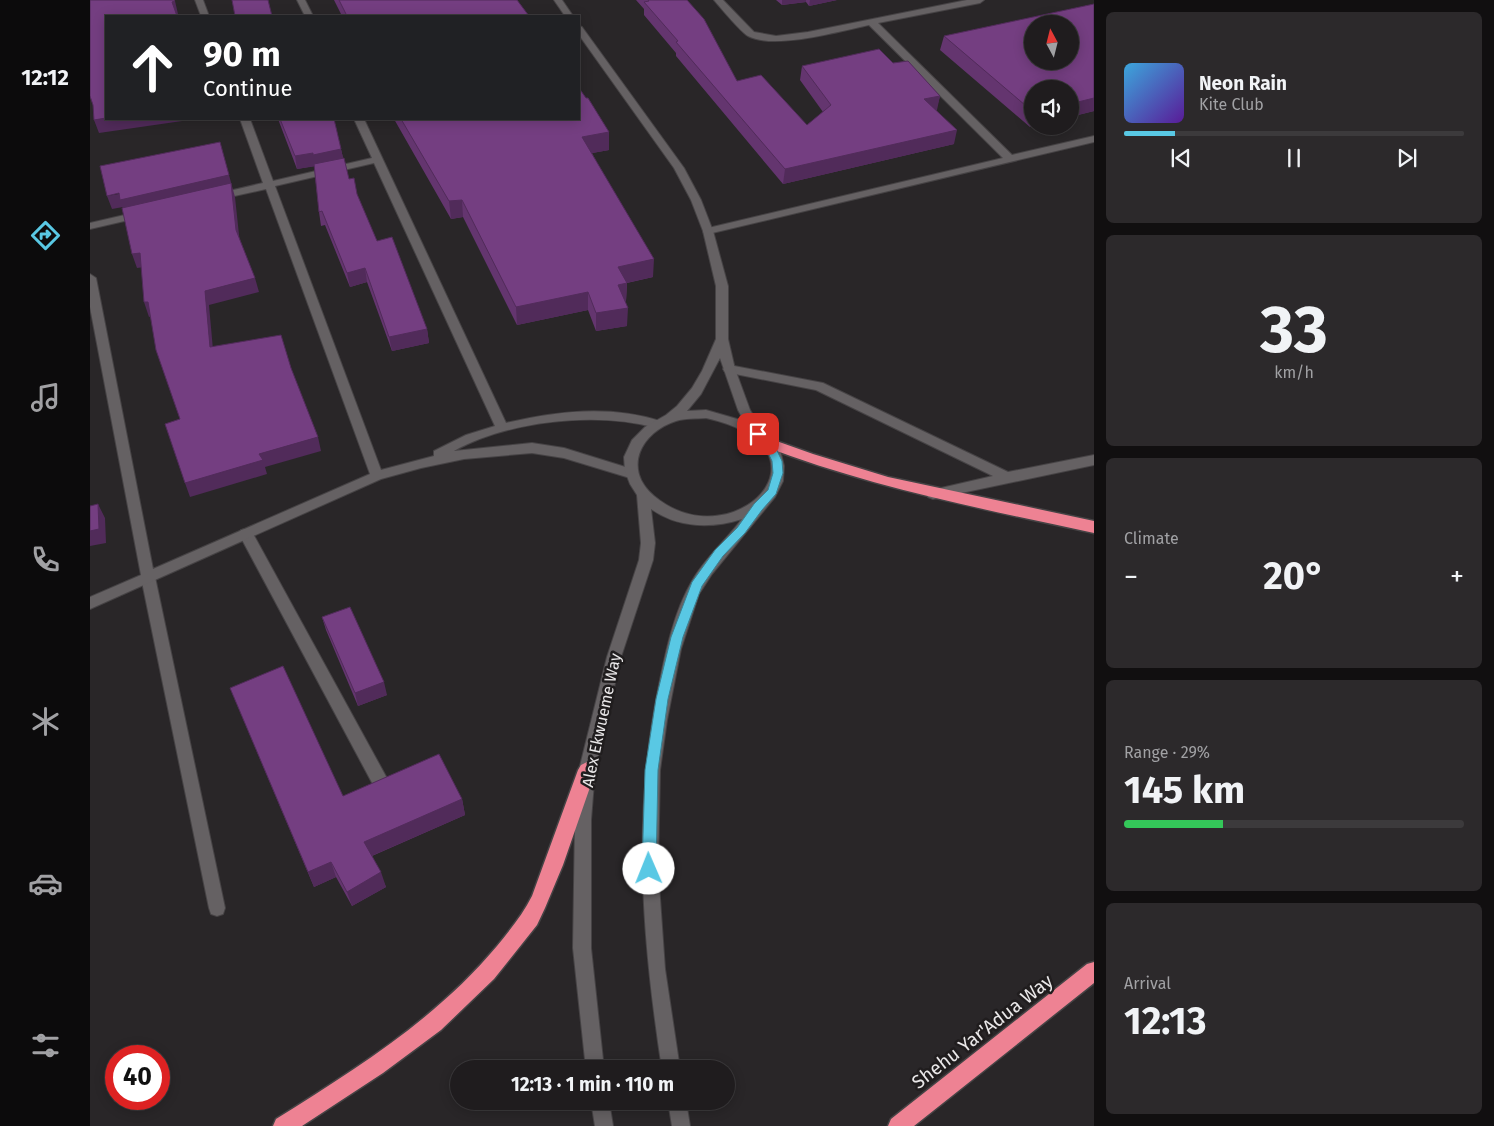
<!DOCTYPE html>
<meta charset="utf-8">
<style>
:root{--surface:#1f1c1e;--page:#2c292b;--text:#f1f3f6;--muted:#a1a1a4;--line:#3c3a3c;--accent:#59c8e4}
body{margin:0;font-family:"Fira Sans",sans-serif;background:var(--page);color:var(--text);height:100vh;display:flex;flex-direction:column;font-size:19px;white-space:nowrap}
*{box-sizing:border-box;margin:0}
p{font-size:16px;color:var(--muted)}
.icon{flex:none;width:28px;height:28px;fill:none;stroke:currentColor;stroke-width:2;stroke-linecap:round;stroke-linejoin:round}
.map{position:relative;flex:1;overflow:hidden}
.details{display:flex;flex-direction:column;gap:12px;padding:12px;background:#110f10;width:400px}
.details>*{flex:none}
.top-card{position:absolute;left:15px;top:15px;width:475px;height:105px;border-radius:0px;box-shadow:0 2px 12px #0003,0 0 0 1px var(--line);background:#202124;color:#fff;overflow:hidden}
.needle{width:32px;rotate:353deg}
.buttons{position:absolute;left:934px;top:15px;display:grid;gap:10px}
.buttons a{display:grid;place-items:center;width:55px;height:55px;border-radius:50%;background:var(--surface);box-shadow:0 2px 12px #0003,0 0 0 1px var(--line);font-size:25px}
.speed{position:absolute;left:15px;top:1045px;display:flex;gap:10px;font-size:25px;font-weight:700;text-align:center}
.speed>*{display:grid;place-content:center;width:65px;height:65px;border-radius:50%;background:var(--surface);box-shadow:0 2px 12px #0003,0 0 0 1px var(--line);line-height:1}
.speed .limit{border:8px solid #d22;background:#fff;color:#111}
.pin{position:absolute;display:grid;place-items:center;width:42px;height:42px;color:#fff;margin:-21px;border-radius:10px;box-shadow:0 2px 8px #0006}
.me{position:absolute;width:55px;margin:-28px;rotate:359deg;stroke-linejoin:round;filter:drop-shadow(0 0 4px #0008)}
.turn{display:flex;align-items:center;gap:18px;height:105px;padding:0 15px;font-size:22px}
.turn .icon{width:65px;height:65px;stroke-width:2.5}
.turn b{display:block;font-size:35px;line-height:42px}
.big{font-size:38px;font-weight:700;line-height:1.1}
.details .tile{flex:1;display:flex;flex-direction:column;justify-content:center;gap:8px;min-width:0;padding:0 18px;border-radius:8px;background:var(--page)}
.details .dial{align-items:center;gap:0}
.dial b{font-size:65px;line-height:1}
.song{display:flex;align-items:center;gap:15px}
.cover{width:60px;height:60px;border-radius:8px;background:linear-gradient(135deg,hsl(200 70% 55%),hsl(270 70% 35%))}
.played{height:5px;border-radius:2px;background:linear-gradient(90deg,var(--accent) 15%,var(--line) 15%)}
.keys{display:flex;justify-content:space-around;direction:ltr}
.heat{display:flex;justify-content:space-between;align-items:center;font-size:28px;direction:ltr}
.charge{height:8px;border-radius:4px;background:linear-gradient(90deg,#34c759 29%,var(--line) 0)}
.trip{position:absolute;left:360px;top:1060px;width:285px;height:50px;border-radius:25px;background:var(--surface);box-shadow:0 2px 12px #0003,0 0 0 1px var(--line);font-weight:700;line-height:50px;text-align:center}
main{display:flex;flex:1;min-height:0}
.menu{display:flex;flex-direction:column;width:90px;justify-content:space-around;align-items:center;background:#0c0b0c;color:var(--muted)}
.menu .icon{width:35px;height:35px}
.menu .current{color:var(--accent)}
.menu b{font-size:22px;color:var(--text)}
.map>svg:first-child{display:block}
.lines{fill:none;stroke-linecap:round;stroke-linejoin:round}
.service-casing{stroke:#464345;stroke-width:2}
.minor-casing{stroke:#464345;stroke-width:2}
.tertiary-casing{stroke:#464345;stroke-width:2}
.motorway-casing{stroke:#464345;stroke-width:3}
.service{fill:#656163;fill-rule:evenodd}
.minor{fill:#656163;fill-rule:evenodd}
.tertiary{fill:#656163;fill-rule:evenodd}
.motorway{fill:#ee8293;fill-rule:evenodd}
.wall{fill:#64356f}
.shaded-wall{fill:#512b5a}
.building{fill:#743e81;stroke:#512b5a;fill-rule:evenodd}
.route{fill:#59c8e4;stroke:#3a8294}
.labels{text-anchor:middle;stroke-width:5;stroke-linejoin:round;paint-order:stroke}
.street-label{font-size:16px;fill:#eae8e9;stroke:#201d1e}
.near-street-label{font-size:19px;fill:#eae8e9;stroke:#201d1e}
</style>
<main>
<nav class="menu">
<b>12:12</b>
<svg class="icon current" aria-label="directions" viewBox="0 0 24 24"><path d="M12 3l9 9-9 9-9-9zM9 14v-3h6M13 9l2 2-2 2"/></svg>
<svg class="icon" aria-label="music" viewBox="0 0 24 24"><path d="M9 18V5l10-2v13"/><circle cx="6" cy="18" r="3"/><circle cx="16" cy="16" r="3"/></svg>
<svg class="icon" aria-label="phone" viewBox="0 0 24 24"><path d="M5 4h4l2 5-3 2q2 4 5 5l2-3 5 2v4C11 20 4 13 5 4z"/></svg>
<svg class="icon" aria-label="climate" viewBox="0 0 24 24"><path d="M12 3v18M4 7l16 10M4 17L20 7"/></svg>
<svg class="icon" aria-label="car" viewBox="0 0 24 24"><path d="M5 17H2v-5l4-1 3-4h7l3 4 3 1v5h-3M9 17h6M6 11h13"/><circle cx="7" cy="17" r="2"/><circle cx="17" cy="17" r="2"/></svg>
<svg class="icon" aria-label="filters" viewBox="0 0 24 24"><path d="M4 7h16M4 17h16"/><circle cx="9" cy="7" r="2"/><circle cx="15" cy="17" r="2"/></svg>
</nav>
<div class="map">
<svg width="1004" height="1126" viewBox="0 0 1004 1126">
<rect width="100%" height="100%" fill="#292628"/>
<g class="lines">
<g class="service-casing">
<path id="service" d="M156,529L161,530L299,782L301,787L299,792L293,794L287,792L149,534L151,530Z
M58,572L63,573L65,577L135,908L133,914L127,916L121,914L119,908L51,577L53,573Z"/>
</g>
<g class="minor-casing">
<path id="minor" d="M105,0H113L119,16H111Z
M207,0H215L223,16H215Z
M624,0H633L664,32L686,36L718,32L877,0H894L890,3L788,23L922,155L1004,136V142L618,234L614,233L613,231L614,229L913,158L779,25C750,31 685,50 658,36C651,32 630,7 624,0Z
M150,119H160L183,181L282,158L264,119H274L416,423C468,411 519,405 570,421L572,424L566,428C506,411 418,421 364,451L442,443L474,448L545,470L546,473L545,476L540,478L474,458L442,453L374,459L331,468L291,479L0,609V597L51,575L0,307V274L6,278L63,569L280,474L176,189L126,200L121,197L122,195L173,183ZM284,163L405,426L376,435L344,451V456L291,470L185,186Z
M52,211L56,212L57,214L56,216L0,229V223Z
M639,365L733,383L918,472L1004,455V465L843,499L838,497L836,494L838,491L903,476L726,390L635,372L633,369Z"/>
</g>
<g class="tertiary-casing">
<path id="tertiary" d="M464,0H472L483,16H475Z
M489,26L492,27L594,168L611,200L623,231L638,286V339L645,369L660,410L672,430L682,439L690,450L694,466L693,481L685,497L622,574L609,594L591,649L577,720L570,770L568,870L575,969L590,1069H572C552,939 542,815 569,685C576,650 584,612 602,581C615,558 636,540 652,519C621,529 588,528 561,509L565,543L563,560L531,657L505,770L501,820V948L514,1069H496L483,948L485,820L489,770L517,657L549,560L551,543L547,495L540,484L535,471L534,457L542,440L555,427L576,415L587,406L602,388L612,371L626,339V286L613,231L601,200L584,168L489,35ZM630,358L648,410L654,421L616,410L597,411L611,394ZM616,418C754,449 643,562 564,496C532,469 551,432 586,421C595,418 606,419 616,418Z
M501,1101H519L523,1126H505Z
M578,1101H596L600,1126H582Z"/>
</g>
<g class="motorway-casing">
<path id="motorway" d="M678,438L723,454L798,477L1004,521V533C892,509 781,487 673,446L671,443L673,440Z
M497,762L503,765L506,770L473,865L455,908L447,925L404,979L351,1030L293,1073L212,1126H183L186,1119C266,1069 346,1019 407,946C420,930 433,914 442,896L488,770L491,765Z
M1004,962V983L824,1126H798L801,1119L997,964Z"/>
</g>
<use href="#service" class="service"/>
<use href="#minor" class="minor"/>
<use href="#tertiary" class="tertiary"/>
<use href="#motorway" class="motorway"/>
</g>
<path class="wall" d="M244,0H427L439,16H252Z
M546,0H597L647,81L717,125L733,112L710,80L712,66L803,63L850,96L846,110L864,144L693,184L586,56V53L554,15V9Z
M686,0H747L719,6L716,2L692,5Z
M1004,4V111L980,117L942,89V126L940,127L850,50L854,36Z
M188,119H244L253,158L259,179L287,241L337,329L339,343L302,351L277,282L260,287L235,225L231,226L229,212L224,166L207,169Z
M304,119H489L519,132V150L502,153L563,277L537,283L536,301H535L537,326L506,331L498,310L427,325L373,217L361,219Z
M232,617L297,695L268,706L236,630Z
M140,688L253,796L372,799L375,815L282,856L296,887L262,906L246,877L224,887Z"/>
<path class="shaded-wall" d="M692,0H716V2L692,5Z
M720,0H747L719,6Z
M85,1L88,14H85L82,2Z
M850,96L847,110L831,113L834,99Z
M1004,98V111L980,117V104Z
M942,117V126L940,127Z
M16,118V119H106L9,133L4,120Z
M867,130L864,144L693,184L695,169Z
M519,132V150L492,155V137Z
M251,149L254,162L207,169L205,156Z
M139,175L145,197L150,244L35,213L33,207L22,209L17,196Z
M372,200L373,217L361,219L359,201Z
M50,253L54,267L47,268L42,254Z
M564,259L563,277L527,285L528,267Z
M275,268L277,282L260,287L257,273Z
M165,278L169,292L119,305L124,361L120,347L115,291Z
M537,283L536,301L527,303L528,285Z
M498,292V310L427,325L426,307Z
M54,302H58L63,316L59,317Z
M538,308L537,326L506,331V313Z
M337,329L339,343L302,351L299,337Z
M228,437L231,451L175,467L177,474L100,497L95,483L169,454Z
M8,504L15,518L16,543L0,546V531Z
M294,682L297,695L268,706L265,693Z
M372,799L375,815L279,857L274,842Z
M241,862L246,877L224,887L218,872Z
M291,872L296,887L262,906L257,892Z"/>
<path class="building" d="M0,0H84L85,1L82,2L87,16H16V118L4,120L3,105L0,96Z
M142,0H178L182,16H145Z
M249,0H427L439,16H257Z
M558,0H597L614,19L647,81L671,75L717,125L741,105L712,66L789,49L803,63L818,61L850,96L834,99L867,130L695,169L586,42L588,41L554,2L559,1Z
M1004,4V98L980,104V89H942V111L854,36ZM942,24H980V61H942Z
M489,88L496,98H498L519,132L492,137L564,259L528,267L537,283L528,285L538,308L506,313L498,292L426,307L372,200L359,201L311,119H489Z
M190,119H244L251,149L223,155V153L205,156Z
M130,142L139,175L30,200L29,193L17,196L10,166Z
M254,158L259,179L264,178L267,194L287,241L302,237L337,329L299,337L275,268L257,273L232,211L229,212L224,164Z
M141,183L146,230L165,278L115,291L120,347L191,335L201,368L228,437L169,454L173,460L95,483L75,424L90,419L66,350L58,302H54L50,253L42,254L32,208Z
M8,504L9,529L0,531V506Z
M260,607L294,682L265,693L232,617Z
M193,666L253,796L349,754L372,799L274,842L291,872L257,892L241,862L218,872L140,688Z"/>
<path class="route" d="M668,430L682,440L692,461L693,473L686,494L672,510L655,533L633,556L612,586L593,637L578,699L568,770L566,869L564,874L559,876L554,874L552,869L555,770L566,699L581,637L602,582L625,550L647,528L664,504L678,490L683,473L682,461L674,445L663,434Z"/>
<g class="labels">
<g class="street-label">
<text transform="translate(511 720) rotate(-78)" y="6">Alex Ekwueme Way</text>
</g>
<g class="near-street-label">
<text transform="translate(892 1031) rotate(-38)" y="7">Shehu Yar'Adua Way</text>
</g>
</g>
</svg>
<div class="buttons">
<a><svg class="needle" viewBox="-14 -14 28 28"><path d="M0-13l5 13h-10z" fill="#e53935"/><path d="M0 13l5-13h-10z" fill="#a1a1a4"/></svg></a>
<a><svg class="icon" aria-label="sound" viewBox="0 0 24 24"><path d="M4 9h4l5-4v14l-5-4H4zM17 9q2 3 0 6"/></svg></a>
</div>
<div class="speed"><div class="limit">40</div></div>
<div class="pin" style="left:668px;top:434px;background:#d93025"><svg class="icon" aria-label="arrive" viewBox="0 0 24 24"><path d="M6 21V4h12l-3 4 3 4H6"/></svg></div>
<svg class="me" style="left:559px;top:869px" viewBox="-20 -20 40 40"><circle r="19" fill="#fff"/><path d="M0-13L10 11 0 6-10 11z" fill="#59c8e4"/></svg>
<div class="trip">12:13 · 1 min · 110 m</div>
<div class="top-card">
<div class="turn"><svg class="icon" aria-label="ahead" viewBox="0 0 24 24"><path d="M12 20V5M6 11l6-6 6 6"/></svg><div><b>90 m</b>Continue</div></div>
</div>
</div>
<section class="details">
<div class="tile">
<div class="song"><i class="cover"></i><div><b>Neon Rain</b><p>Kite Club</p></div></div>
<div class="played"></div>
<div class="keys"><svg class="icon" aria-label="previous" viewBox="0 0 24 24"><path d="M18 5L8 12l10 7zM5 5v14"/></svg><svg class="icon" aria-label="pause" viewBox="0 0 24 24"><path d="M8 5v14M16 5v14"/></svg><svg class="icon" aria-label="next" viewBox="0 0 24 24"><path d="M6 5l10 7-10 7zM19 5v14"/></svg></div>
</div>
<div class="tile dial"><b>33</b><p>km/h</p></div>
<div class="tile"><p>Climate</p>
<div class="heat"><a>−</a><b class="big">20°</b><a>+</a></div>
</div>
<div class="tile"><p>Range · 29%</p><b class="big">145 km</b><div class="charge"></div></div>
<div class="tile"><p>Arrival</p><b class="big">12:13</b></div>
</section>
</main>
